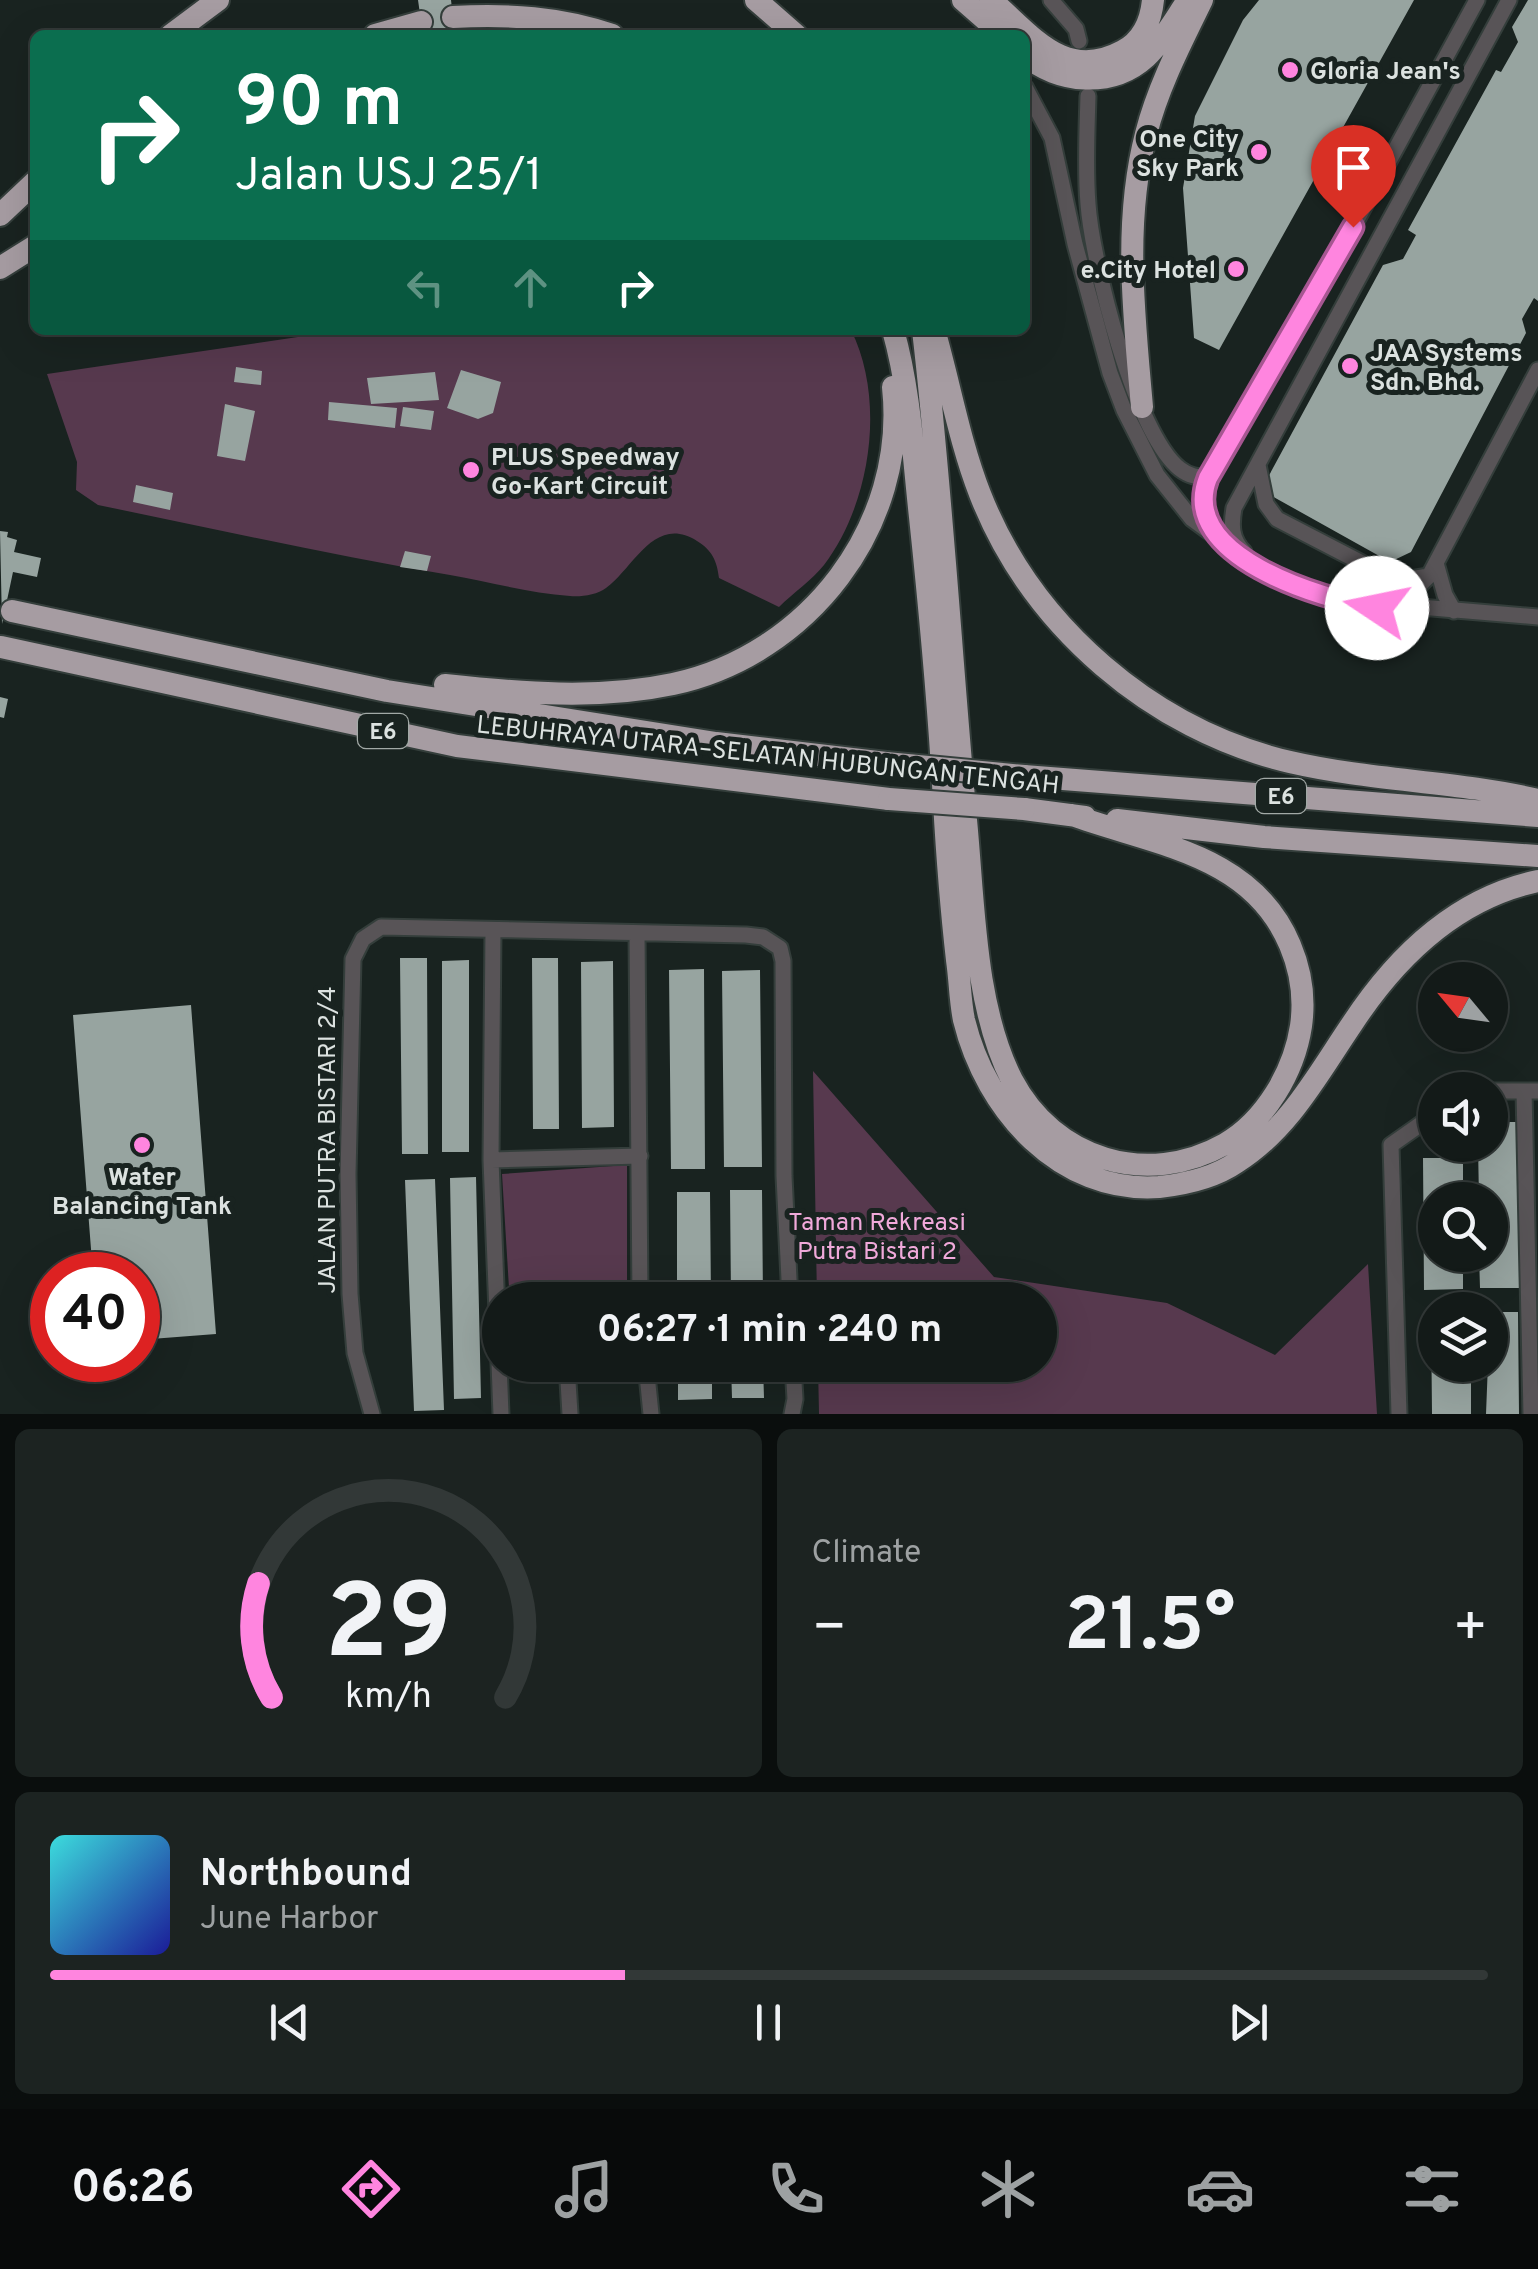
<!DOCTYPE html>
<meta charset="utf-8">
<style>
:root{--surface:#131a18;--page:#1c2321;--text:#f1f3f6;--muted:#9da1a2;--line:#323837;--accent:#ff85df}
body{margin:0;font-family:Overpass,sans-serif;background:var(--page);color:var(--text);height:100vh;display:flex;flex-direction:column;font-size:38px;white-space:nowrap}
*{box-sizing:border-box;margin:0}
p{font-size:32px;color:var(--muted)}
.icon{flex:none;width:55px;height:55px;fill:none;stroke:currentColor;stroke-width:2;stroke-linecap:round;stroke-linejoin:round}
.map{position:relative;height:1414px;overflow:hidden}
.drawer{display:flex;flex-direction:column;gap:15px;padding:15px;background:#0a0e0d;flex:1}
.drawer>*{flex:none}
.guide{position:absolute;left:30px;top:30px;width:1000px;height:305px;border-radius:15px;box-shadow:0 10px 40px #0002,0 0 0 2px var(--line);background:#0b6e4f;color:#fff;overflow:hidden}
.needle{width:65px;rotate:299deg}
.fabs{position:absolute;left:1418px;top:962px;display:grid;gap:20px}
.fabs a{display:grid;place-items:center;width:90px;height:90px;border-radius:50%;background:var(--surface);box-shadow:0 10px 40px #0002,0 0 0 2px var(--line);font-size:50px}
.speed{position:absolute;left:30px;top:1252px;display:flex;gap:20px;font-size:50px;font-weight:700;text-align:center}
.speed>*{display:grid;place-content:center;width:130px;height:130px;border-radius:50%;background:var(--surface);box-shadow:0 10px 40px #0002,0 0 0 2px var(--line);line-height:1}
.speed .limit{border:15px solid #d22;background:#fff;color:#111}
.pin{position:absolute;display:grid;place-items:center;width:85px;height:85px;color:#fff;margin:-102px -42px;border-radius:50% 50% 50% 0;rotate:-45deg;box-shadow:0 0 10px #0007}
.pin .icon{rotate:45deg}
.me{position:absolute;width:110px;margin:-55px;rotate:281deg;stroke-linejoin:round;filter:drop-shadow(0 0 8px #0008)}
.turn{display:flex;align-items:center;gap:35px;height:210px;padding:0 40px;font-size:45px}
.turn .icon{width:130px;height:130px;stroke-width:2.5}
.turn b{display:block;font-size:70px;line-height:85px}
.lanes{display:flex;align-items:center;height:95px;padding:0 40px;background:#0003;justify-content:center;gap:50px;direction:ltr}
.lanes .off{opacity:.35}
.big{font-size:75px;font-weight:700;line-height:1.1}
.drawer .widget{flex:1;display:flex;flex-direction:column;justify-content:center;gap:15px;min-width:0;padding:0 35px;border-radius:15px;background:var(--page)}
.drawer .dial{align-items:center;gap:0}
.dial svg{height:260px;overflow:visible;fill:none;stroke:var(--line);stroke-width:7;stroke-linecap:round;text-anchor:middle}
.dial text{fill:var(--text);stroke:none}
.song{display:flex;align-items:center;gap:30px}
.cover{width:120px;height:120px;border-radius:15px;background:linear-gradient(135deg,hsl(180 70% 55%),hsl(240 70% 35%))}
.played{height:10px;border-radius:5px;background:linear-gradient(90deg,var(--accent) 40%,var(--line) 40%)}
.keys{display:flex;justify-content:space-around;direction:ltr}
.heat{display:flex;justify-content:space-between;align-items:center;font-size:55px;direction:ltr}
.drawer .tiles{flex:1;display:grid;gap:15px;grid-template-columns:1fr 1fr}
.widget:last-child{grid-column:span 2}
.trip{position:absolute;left:482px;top:1282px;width:575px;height:100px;border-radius:50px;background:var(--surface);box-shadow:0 10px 40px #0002,0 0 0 2px var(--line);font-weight:700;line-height:100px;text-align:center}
.tab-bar{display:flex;height:160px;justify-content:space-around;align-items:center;background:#080a0a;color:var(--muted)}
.tab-bar .icon{width:70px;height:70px}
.tab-bar .selected{color:var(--accent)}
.tab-bar b{font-size:45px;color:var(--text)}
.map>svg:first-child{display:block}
.green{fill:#57394e}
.building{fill:#97a4a0}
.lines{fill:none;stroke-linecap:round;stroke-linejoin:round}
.minor-casing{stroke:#343e3b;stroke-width:19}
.highway-casing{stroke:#343e3b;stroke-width:26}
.minor{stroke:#585457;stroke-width:15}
.highway{stroke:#a69ca2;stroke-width:22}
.highway-bridge-casing{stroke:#343e3b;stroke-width:26;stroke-linecap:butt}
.highway-bridge{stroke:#a69ca2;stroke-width:22}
.route-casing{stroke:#a65691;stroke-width:25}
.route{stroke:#ff85df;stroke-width:18}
.poi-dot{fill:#ff85df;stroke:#192320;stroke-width:4}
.labels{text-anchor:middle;stroke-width:10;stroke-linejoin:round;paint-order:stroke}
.shield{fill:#192320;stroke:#a2a9a6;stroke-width:2.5}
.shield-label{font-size:22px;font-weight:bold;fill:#dce2e0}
.poi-label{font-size:25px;font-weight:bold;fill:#dce2e0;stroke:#192320;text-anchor:start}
.street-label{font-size:25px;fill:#dce2e0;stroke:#192320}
.park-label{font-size:25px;fill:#f0a9da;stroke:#192320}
</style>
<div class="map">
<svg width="1538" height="1414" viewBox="0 0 1538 1414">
<rect width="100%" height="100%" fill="#192320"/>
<path class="green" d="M345,330H851C886,400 871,503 824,565C812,580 793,593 779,607L719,578C717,561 712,550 697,541C654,514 634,568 606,588C597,595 581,597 570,596C530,593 489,582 450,575C332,555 215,529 98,505L76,490L77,462L47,374Z
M813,1071L994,1277L1167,1303L1275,1355L1368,1264L1377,1414H819L818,1365H1040V1300H817Z
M627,1165V1283L509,1288L502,1174Z"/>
<path class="building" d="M418,0H451L455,35H423Z
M1259,0H1414L1219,350L1194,338L1183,188L1195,116L1243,20Z
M1528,0H1538V301L1534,298L1522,319L1526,333L1411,552L1390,562L1270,495L1266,481L1383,265L1403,259L1416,235L1408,230L1496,70L1501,72L1518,42L1512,27Z
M236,367L262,371L261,385L234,382Z
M461,370L501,382L493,413L478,419L447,408Z
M435,372L439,400L371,404L367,378Z
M329,402L397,408L395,428L328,420Z
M225,404L255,411L245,461L217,456Z
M403,407L434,411L431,430L400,426Z
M136,485L173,493L170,510L133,502Z
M0,531L8,532L7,537L17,540L14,552L41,558L37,577L13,572L2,624Z
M405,551L431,556L427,571L400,567Z
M0,697L8,699L4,718L0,717Z
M400,958H427L428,1154H402Z
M532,958H558L559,1129H533Z
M469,960V1152H442V961Z
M613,961L614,1127L582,1128L581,962Z
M704,969L705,1169H671L669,970Z
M760,970L762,1167H724L722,971Z
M191,1005L216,1334L138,1340V1275H93L73,1015Z
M1490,1122H1519L1520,1288H1480L1479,1255H1490V1200H1479L1478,1145H1490Z
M1423,1158H1463V1200H1435V1255H1463V1289L1424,1290Z
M476,1177L481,1398L454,1399L450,1178Z
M435,1179L444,1410L414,1411L405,1180Z
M730,1190H762L763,1300H731Z
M677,1192H710L711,1300H677Z
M1490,1312H1518L1519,1414H1486Z
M1431,1314H1435V1365H1471V1414H1432Z
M678,1365H712V1399L678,1400Z
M731,1365H763L764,1398H732Z"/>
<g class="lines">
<g class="minor-casing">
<path id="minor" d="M1051,0L1076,29L1079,41
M1025,87L1052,138L1075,244L1110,373L1124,410L1157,475L1192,519L1256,566L1314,594L1377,608L1420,607L1538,617
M1088,96C1087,132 1085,168 1088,204C1092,261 1135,434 1180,469C1189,476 1197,477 1208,478
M1258,465L1266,504L1277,519L1385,575L1403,580L1429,576
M1212,532C1202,512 1200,499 1208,478L1353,227L1477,0
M1244,552C1231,539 1231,525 1234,508L1509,0
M1436,563L1445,595L1454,611
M1398,607L1429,576L1538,370
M493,930L491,1160L501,1414
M637,933L640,1300
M1490,1091H1538
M1524,1091L1531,1414
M491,1160L640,1156
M614,1300L640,1298
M567,1365L570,1414
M646,1365L651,1414
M372,1414L355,1353L350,1294L348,1174L353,959L363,939L381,927L746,935L763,937L780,948L783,961L784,1176L790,1300
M792,1414L795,1399L793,1365
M1399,1414L1391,1145L1435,1114"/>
</g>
<g class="highway-casing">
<path id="highway" d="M756,0L796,35
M963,0L1003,35
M991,0C1031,34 1064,83 1123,51C1142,41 1151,21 1153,0
M453,17C508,14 560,17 612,35
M171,35L218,0
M375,35L421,22
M1025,55C1058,84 1112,88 1146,57C1163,41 1175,19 1188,0
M0,215L35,182
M0,268L35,246
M893,330C910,390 913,454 920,517C930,612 939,707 944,802C947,855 951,907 957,960C960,980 960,1001 964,1020C986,1110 1060,1194 1159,1187C1187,1184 1214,1178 1237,1162C1289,1129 1318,1074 1352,1024C1396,957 1457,898 1538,881
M923,330C942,493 951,657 966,820C974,902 974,1006 1012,1080C1054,1160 1147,1188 1225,1144C1265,1121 1294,1072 1301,1026C1305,998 1301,971 1290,945C1252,854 1155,845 1072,815
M935,333C950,386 960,443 980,494C1032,627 1153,730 1290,762C1372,781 1457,781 1538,800
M1142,407C1134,316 1123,223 1146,134C1158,87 1181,43 1202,0
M12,611L387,691L716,743L886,763
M1,647L457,746L889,799
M445,685C520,693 598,700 673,684C808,655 908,526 893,387
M1024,776L1538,816
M1024,809L1085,817
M1117,820L1264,837L1538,856"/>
</g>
<use href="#minor" class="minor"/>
<use href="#highway" class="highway"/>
<g class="highway-bridge-casing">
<path id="highway-bridge" d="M886,763L1024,776
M889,799L1024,809"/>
</g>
<use href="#highway-bridge" class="highway-bridge"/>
</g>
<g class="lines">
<g class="route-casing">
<path id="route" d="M1353,227L1208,478C1177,556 1321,599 1377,608"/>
</g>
<use href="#route" class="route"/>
</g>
<g class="poi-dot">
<circle cx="1290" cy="70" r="10"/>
<circle cx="1259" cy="152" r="10"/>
<circle cx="1236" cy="269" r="10"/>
<circle cx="1350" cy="366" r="10"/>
<circle cx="471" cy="470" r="10"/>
<circle cx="142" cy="1145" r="10"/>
</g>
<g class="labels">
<g class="shield">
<rect x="358" y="714" width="50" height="34" rx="8"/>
<rect x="1256" y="779" width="50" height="34" rx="8"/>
</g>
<g class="shield-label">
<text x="383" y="739">E6</text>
<text x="1281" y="804">E6</text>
</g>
<g class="poi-label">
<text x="1310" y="79">Gloria Jean's</text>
<text x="1239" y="147" text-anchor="end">One City<tspan x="1239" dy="29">Sky Park</tspan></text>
<text x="1216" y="278" text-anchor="end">e.City Hotel</text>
<text x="1370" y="361">JAA Systems<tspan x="1370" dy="29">Sdn. Bhd.</tspan></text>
<text x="491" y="465">PLUS Speedway<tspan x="491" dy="29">Go-Kart Circuit</tspan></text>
<text x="142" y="1185" text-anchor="middle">Water<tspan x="142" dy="29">Balancing Tank</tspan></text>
</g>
<g class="street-label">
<text transform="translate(768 754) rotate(6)" y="9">LEBUHRAYA UTARA–SELATAN HUBUNGAN TENGAH</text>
<text transform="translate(326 1140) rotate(-90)" y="9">JALAN PUTRA BISTARI 2/4</text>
</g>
<g class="park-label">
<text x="877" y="1230">Taman Rekreasi<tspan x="877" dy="29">Putra Bistari 2</tspan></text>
</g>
</g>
</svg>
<div class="fabs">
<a><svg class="needle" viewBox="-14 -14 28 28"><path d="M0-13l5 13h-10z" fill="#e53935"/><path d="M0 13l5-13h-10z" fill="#9da1a2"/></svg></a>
<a><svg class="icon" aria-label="sound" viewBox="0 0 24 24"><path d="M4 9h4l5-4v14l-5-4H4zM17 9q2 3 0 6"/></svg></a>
<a><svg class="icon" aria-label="search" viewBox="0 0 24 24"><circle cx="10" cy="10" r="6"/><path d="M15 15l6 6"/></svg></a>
<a><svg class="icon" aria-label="layers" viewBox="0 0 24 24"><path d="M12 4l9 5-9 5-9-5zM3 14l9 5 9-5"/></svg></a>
</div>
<div class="speed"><div class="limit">40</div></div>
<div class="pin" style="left:1353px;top:227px;background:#d93025"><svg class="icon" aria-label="arrive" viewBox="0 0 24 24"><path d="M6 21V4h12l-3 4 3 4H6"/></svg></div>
<svg class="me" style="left:1377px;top:608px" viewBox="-20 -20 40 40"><circle r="19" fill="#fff"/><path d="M0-13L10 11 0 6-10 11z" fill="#ff85df"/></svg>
<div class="trip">06:27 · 1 min · 240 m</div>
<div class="guide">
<div class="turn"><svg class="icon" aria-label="right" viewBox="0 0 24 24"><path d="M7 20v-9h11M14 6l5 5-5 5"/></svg><div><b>90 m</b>Jalan USJ 25/1</div></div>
<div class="lanes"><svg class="icon off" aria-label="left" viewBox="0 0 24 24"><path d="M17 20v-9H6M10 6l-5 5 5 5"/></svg><svg class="icon off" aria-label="ahead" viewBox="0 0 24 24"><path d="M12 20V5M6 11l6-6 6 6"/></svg><svg class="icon" aria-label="right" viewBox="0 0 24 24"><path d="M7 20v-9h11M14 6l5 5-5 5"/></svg></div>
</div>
</div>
<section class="drawer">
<div class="tiles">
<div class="widget dial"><svg viewBox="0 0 100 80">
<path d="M14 69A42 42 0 1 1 86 69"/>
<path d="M14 69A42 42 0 0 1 10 34" stroke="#ff85df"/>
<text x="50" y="56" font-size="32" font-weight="700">29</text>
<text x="50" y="72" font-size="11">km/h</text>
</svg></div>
<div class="widget"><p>Climate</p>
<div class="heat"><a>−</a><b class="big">21.5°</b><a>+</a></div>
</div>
<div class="widget">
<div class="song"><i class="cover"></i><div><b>Northbound</b><p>June Harbor</p></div></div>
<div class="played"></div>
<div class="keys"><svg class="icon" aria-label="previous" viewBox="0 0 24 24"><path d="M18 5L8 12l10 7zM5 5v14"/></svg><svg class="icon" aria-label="pause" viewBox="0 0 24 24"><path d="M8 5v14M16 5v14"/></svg><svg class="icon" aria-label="next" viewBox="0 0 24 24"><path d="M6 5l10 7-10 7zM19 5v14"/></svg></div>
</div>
</div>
</section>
<nav class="tab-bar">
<b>06:26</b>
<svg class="icon selected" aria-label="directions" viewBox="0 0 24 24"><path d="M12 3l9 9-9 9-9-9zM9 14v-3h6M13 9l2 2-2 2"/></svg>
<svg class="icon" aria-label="music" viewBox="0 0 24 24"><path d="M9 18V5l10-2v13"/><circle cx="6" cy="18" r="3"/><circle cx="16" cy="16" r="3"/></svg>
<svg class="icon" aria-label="phone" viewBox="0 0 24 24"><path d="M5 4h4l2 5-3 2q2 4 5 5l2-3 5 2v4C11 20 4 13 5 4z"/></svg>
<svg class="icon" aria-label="climate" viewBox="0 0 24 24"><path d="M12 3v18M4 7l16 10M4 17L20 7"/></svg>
<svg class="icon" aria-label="car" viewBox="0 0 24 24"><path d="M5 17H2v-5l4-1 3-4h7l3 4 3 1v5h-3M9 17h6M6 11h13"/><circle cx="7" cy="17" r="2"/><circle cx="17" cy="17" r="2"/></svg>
<svg class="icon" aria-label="filters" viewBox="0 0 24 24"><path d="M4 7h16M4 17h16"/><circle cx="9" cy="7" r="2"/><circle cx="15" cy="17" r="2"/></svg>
</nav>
